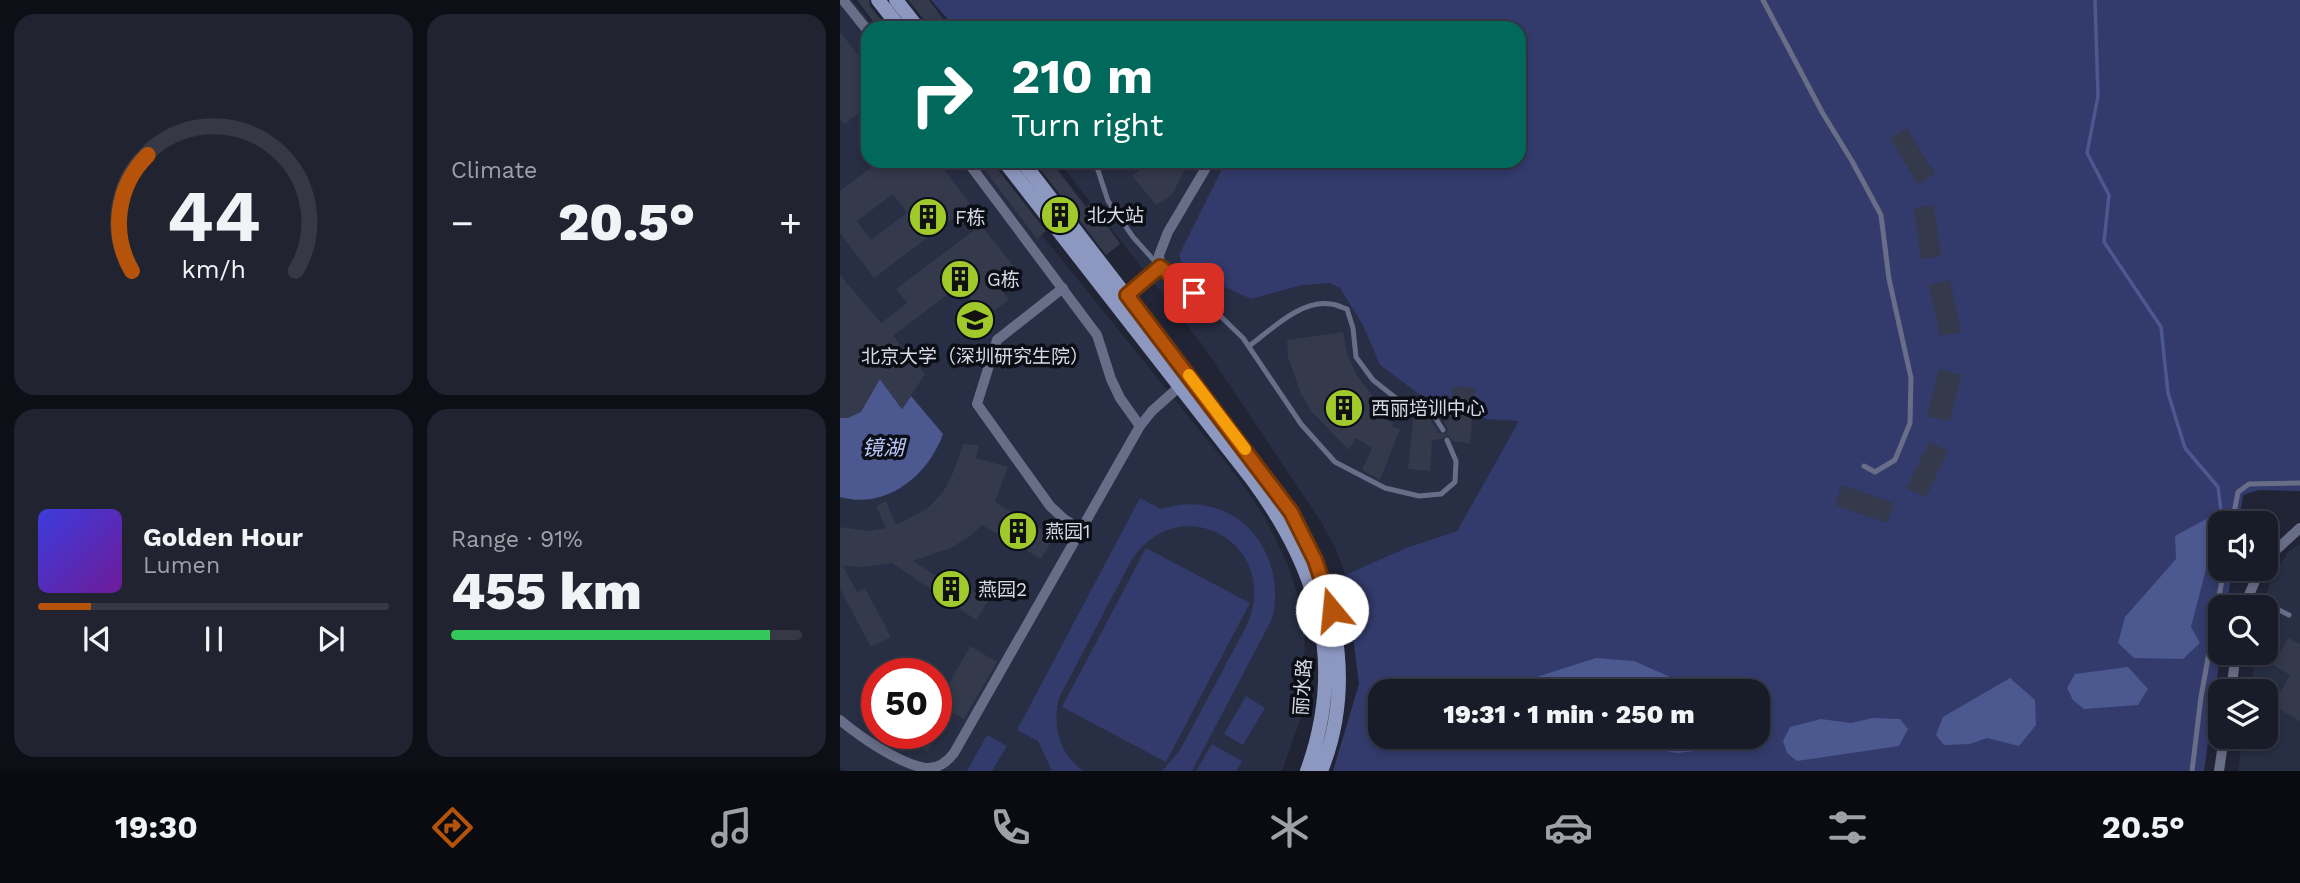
<!DOCTYPE html>
<meta charset="utf-8">
<style>
:root{--surface:#181b28;--page:#212430;--text:#f1f3f6;--muted:#9fa1a8;--line:#363945;--accent:#b45309}
body{margin:0;font-family:"Work Sans","Noto Sans SC",sans-serif;background:var(--page);color:var(--text);height:100vh;display:flex;flex-direction:column;font-size:26px;white-space:nowrap}
*{box-sizing:border-box;margin:0}
p{font-size:23px;color:var(--muted)}
.icon{flex:none;width:38px;height:38px;fill:none;stroke:currentColor;stroke-width:2;stroke-linecap:round;stroke-linejoin:round}
.map{position:relative;flex:1;overflow:hidden}
.sheet{display:flex;flex-direction:column;gap:14px;padding:14px;background:#0d0f16;width:840px}
.sheet>*{flex:none}
.banner{position:absolute;left:21px;top:21px;width:665px;height:147px;border-radius:21px;box-shadow:0 4px 10px #0003,0 0 0 2px var(--line);background:#00695c;color:#fff;overflow:hidden}
.controls{position:absolute;left:1368px;top:511px;display:grid;gap:14px}
.controls a{display:grid;place-items:center;width:70px;height:70px;border-radius:14px;background:var(--surface);box-shadow:0 4px 10px #0003,0 0 0 2px var(--line);font-size:35px}
.speed{position:absolute;left:21px;top:658px;display:flex;gap:14px;font-size:35px;font-weight:700;text-align:center}
.speed>*{display:grid;place-content:center;width:91px;height:91px;border-radius:50%;background:var(--surface);box-shadow:0 4px 10px #0003,0 0 0 2px var(--line);line-height:1}
.speed .limit{border:10px solid #d22;background:#fff;color:#111}
.pin{position:absolute;display:grid;place-items:center;width:60px;height:60px;color:#fff;margin:-30px;border-radius:14px;box-shadow:0 4px 10px #0006}
.me{position:absolute;width:77px;margin:-38px;rotate:343deg;stroke-linejoin:round;filter:drop-shadow(0 0 5px #0008)}
.turn{display:flex;align-items:center;gap:24px;height:147px;padding:0 35px;font-size:32px}
.turn .icon{width:91px;height:91px;stroke-width:2.5}
.turn b{display:block;font-size:49px;line-height:60px}
.big{font-size:52px;font-weight:800;line-height:1.1}
.sheet .widget{flex:1;display:flex;flex-direction:column;justify-content:center;gap:10px;min-width:0;padding:0 24px;border-radius:21px;background:var(--page)}
.sheet .dial{align-items:center;gap:0}
.dial svg{height:182px;overflow:visible;fill:none;stroke:var(--line);stroke-width:7;stroke-linecap:round;text-anchor:middle}
.dial text{fill:var(--text);stroke:none}
.song{display:flex;align-items:center;gap:21px}
.cover{width:84px;height:84px;border-radius:10px;background:linear-gradient(135deg,hsl(240 70% 55%),hsl(280 70% 35%))}
.played{height:7px;border-radius:4px;background:linear-gradient(90deg,var(--accent) 15%,var(--line) 15%)}
.keys{display:flex;justify-content:space-around;direction:ltr}
.heat{display:flex;justify-content:space-between;align-items:center;font-size:38px;direction:ltr}
.charge{height:10px;border-radius:5px;background:linear-gradient(90deg,#34c759 91%,var(--line) 0)}
.sheet .tiles{flex:1;display:grid;gap:14px;grid-template-columns:repeat(2,1fr)}
.trip{position:absolute;left:528px;top:679px;width:402px;height:70px;border-radius:21px;background:var(--surface);box-shadow:0 4px 10px #0003,0 0 0 2px var(--line);font-weight:800;line-height:70px;text-align:center}
.tab-bar{display:flex;height:112px;justify-content:space-around;align-items:center;background:#0a0b10;color:var(--muted)}
.tab-bar .icon{width:49px;height:49px}
.tab-bar .selected{color:var(--accent)}
.tab-bar b{font-size:32px;color:var(--text)}
main{display:flex;flex:1;min-height:0}
.map>svg:first-child{display:block}
.built{fill:#282e44;fill-rule:evenodd}
.green{fill:#323b6b;fill-rule:evenodd}
.water{fill:#4c5890}
.lines{fill:none;stroke-linecap:round;stroke-linejoin:round}
.stream{stroke:#4c5890;stroke-width:3.5}
.building{fill:#34394b;fill-rule:evenodd}
.service{stroke:#686e88;stroke-width:5}
.minor{stroke:#686e88;stroke-width:10}
.secondary{stroke:#8d98c1;stroke-width:14}
.route-casing{stroke:#753606;stroke-width:18}
.route{stroke:#b45309;stroke-width:12}
.slow{stroke:#f59e0b;stroke-width:12}
.labels{text-anchor:middle;stroke-width:7;stroke-linejoin:round;paint-order:stroke}
.poi-label{font-size:19px;fill:#d7dae6;stroke:#0c0e15;text-anchor:start}
.street-label{font-size:19px;fill:#d7dae6;stroke:#0c0e15}
.water-label{font-size:21px;font-style:italic;fill:#bbc8fb;stroke:#0c0e15}
</style>
<main>
<section class="sheet">
<div class="tiles">
<div class="widget dial"><svg viewBox="0 0 100 80">
<path d="M14 69A42 42 0 1 1 86 69"/>
<path d="M14 69A42 42 0 0 1 21 18" stroke="#b45309"/>
<text x="50" y="56" font-size="32" font-weight="700">44</text>
<text x="50" y="72" font-size="11">km/h</text>
</svg></div>
<div class="widget"><p>Climate</p>
<div class="heat"><a>−</a><b class="big">20.5°</b><a>+</a></div>
</div>
<div class="widget">
<div class="song"><i class="cover"></i><div><b>Golden Hour</b><p>Lumen</p></div></div>
<div class="played"></div>
<div class="keys"><svg class="icon" aria-label="previous" viewBox="0 0 24 24"><path d="M18 5L8 12l10 7zM5 5v14"/></svg><svg class="icon" aria-label="pause" viewBox="0 0 24 24"><path d="M8 5v14M16 5v14"/></svg><svg class="icon" aria-label="next" viewBox="0 0 24 24"><path d="M6 5l10 7-10 7zM19 5v14"/></svg></div>
</div>
<div class="widget"><p>Range · 91%</p><b class="big">455 km</b><div class="charge"></div></div>
</div>
</section>
<div class="map">
<svg width="1460" height="771" viewBox="0 0 1460 771">
<rect width="100%" height="100%" fill="#202435"/>
<path class="built" d="M0,0H12L35,28H28V161H142L399,479L426,519L450,570L464,617L465,668L462,715L442,771H5L0,768ZM37,674H96V733H37Z
M218,161H430L680,420L617,531L566,548L505,575L496,549L480,520L361,343Z
M1460,544V771H1398L1403,737H1426V691H1410L1416,653H1426V607H1423L1424,601L1433,574L1449,551Z"/>
<path class="green" d="M91,0H1460V491L1419,490L1403,495L1399,523H1381V569H1392L1387,607H1381V649L1364,771H493L519,684L505,575L566,548L617,531L679,421L647,419L579,394L540,365L523,325L500,288L489,283L462,285L411,299L343,268L339,255L386,161H679V28H115ZM541,691H919V737H541Z
M300,498L321,509C393,486 449,550 432,619L352,771H322L340,750L408,623C441,542 338,487 291,561L219,698C212,726 219,753 243,771H212L198,741L177,730Z
M306,548L410,603L326,762L222,707Z
M406,696L425,708L403,745L384,734Z
M147,735L167,746L152,771H127Z
M372,744L402,761L396,771H356Z"/>
<path class="water" d="M0,325L62,409L71,396L103,434C88,476 46,510 0,497Z
M1381,511L1351,627L1360,643L1343,659L1294,658L1278,643L1285,617L1336,559L1335,536Z
M756,658L794,661L851,686L854,691H653Z
M1288,667L1308,689L1298,705L1244,709L1233,700L1227,688L1235,674Z
M1170,678L1195,700L1196,725L1179,746L1147,738L1130,744L1104,745L1096,735L1103,717Z
M1033,718L1060,719L1068,729L1059,746L957,761L947,753L943,741L950,727L981,719L1011,723Z
M614,737H860L855,751L837,753L775,742L753,747L708,749L669,738L612,743Z"/>
<g class="lines">
<path class="stream" d="M1255,0L1258,96L1247,153L1269,195L1264,242L1321,327L1328,393L1345,448L1378,487L1381,511"/>
</g>
<path class="building" d="M17,0H29L30,6L48,28H38Z
M68,0H89L110,28H87L86,22Z
M0,32L28,68V106L4,124L0,119Z
M1067,128L1095,174L1078,184L1050,138Z
M40,161H98L131,205L34,278L0,233V191ZM53,194L67,213L31,240L17,221Z
M138,161H155L156,167L206,231L197,239Z
M194,161H211L246,207L252,203L280,244L266,255Z
M307,161H349L332,195L316,205L292,176L304,167Z
M1094,205L1101,256L1081,259L1074,208Z
M141,225L179,273L160,288L169,300L145,317L120,285L53,336L85,374L62,409L40,379L21,412L8,418H0V275L41,323L67,303L56,289Z
M1110,280L1121,332L1100,336L1089,285Z
M503,332L507,354L517,376L540,405L534,414L553,423L551,426L560,429L540,480L522,470L532,448L516,438L509,450L472,412L461,394L448,357L447,340Z
M1099,369L1121,375L1110,421L1087,416Z
M613,386L635,388L630,444L613,441L607,435L602,439L592,440L590,471L568,469L574,414L589,417L599,433L606,434L608,429L603,420L609,421Z
M1089,442L1108,451L1086,497L1066,488Z
M123,444L139,445L136,458L168,467L155,502L214,537L201,559L142,525L130,536L111,548L73,561L98,577L103,570L148,601L136,620L52,563L23,567L3,566L17,592L25,588L51,637L31,647L0,589V527L28,531L46,528L36,506L46,501L56,525L88,508L103,492L113,473Z
M1002,485L1054,503L1047,523L995,505Z
M1448,638L1460,644V721L1433,706L1450,675L1433,665Z
M130,646L157,662L124,719L98,704Z
M55,733H98L87,752Z"/>
<g class="lines">
<path class="service" d="M923,0L982,112L1012,161L1041,215L1049,279L1071,378L1070,423L1055,460L1035,472L1024,466
M255,161L268,201L293,237L320,267L370,306L403,338L461,424L495,462L545,488L579,496L601,494L615,482L616,461L607,440
M409,346C431,330 461,299 491,304C496,304 502,308 507,309L513,328L516,357L533,380L557,399L591,411L603,430
M1392,523L1398,492L1409,484L1460,483
M1408,594L1449,615
M1352,771L1361,697L1384,569"/>
<path class="minor" d="M3,0L28,31
M127,161L257,335L271,379L280,398L300,426
M223,288L157,340L137,404L210,506L224,519L241,530
M287,295L320,267L319,255L328,232L370,161
M1426,559L1460,528
M1404,607L1420,569
M1391,691L1396,653
M0,720C19,736 61,765 86,768C98,769 107,762 114,753L300,426L312,411L340,386
M1379,771L1384,737"/>
<path class="secondary" d="M38,0L60,28
M56,0L78,28
M164,161L411,478C478,568 507,661 467,771
M182,161L435,489C491,573 520,674 481,771"/>
</g>
<g class="lines">
<g class="route-casing">
<path id="route" d="M354,293L320,267L287,295L451,512L475,560L492,610"/>
</g>
<use href="#route" class="route"/>
<path class="slow" d="M349,375L405,449"/>
</g>
<defs>
<g id="building-disc" transform="scale(2.0125)"><circle r="9.5" fill="#a0c92b" stroke="#0c0e15"/><path d="M-4-6H4V6H1V3H-1V6H-4ZM-2.5-4.3h1.7v1.8h-1.7ZM.8-4.3h1.7v1.8H.8ZM-2.5-1h1.7V.8h-1.7ZM.8-1h1.7V.8H.8Z" fill="#111"/></g>
<g id="university-disc" transform="scale(2.0125)"><circle r="9.5" fill="#a0c92b" stroke="#0c0e15"/><path d="M0-5L7-2L0 1L-7-2ZM-4 1L0 2.5L4 1V4Q0 6-4 4Z" fill="#111"/></g>
</defs>
<g fill-rule="evenodd">
<use href="#building-disc" x="220" y="215"/>
<use href="#building-disc" x="88" y="217"/>
<use href="#building-disc" x="120" y="279"/>
<use href="#university-disc" x="135" y="320"/>
<use href="#building-disc" x="504" y="408"/>
<use href="#building-disc" x="178" y="531"/>
<use href="#building-disc" x="111" y="589"/>
</g>
<g class="labels">
<g class="poi-label">
<text x="247" y="222">北大站</text>
<text x="115" y="224">F栋</text>
<text x="147" y="286">G栋</text>
<text x="135" y="363" text-anchor="middle">北京大学（深圳研究生院）</text>
<text x="531" y="415">西丽培训中心</text>
<text x="205" y="538">燕园1</text>
<text x="138" y="596">燕园2</text>
</g>
<g class="street-label">
<text transform="translate(462 687) rotate(-86)" y="7">丽水路</text>
</g>
<g class="water-label">
<text x="43" y="455">镜湖</text>
</g>
</g>
</svg>
<div class="controls">
<a><svg class="icon" aria-label="sound" viewBox="0 0 24 24"><path d="M4 9h4l5-4v14l-5-4H4zM17 9q2 3 0 6"/></svg></a>
<a><svg class="icon" aria-label="search" viewBox="0 0 24 24"><circle cx="10" cy="10" r="6"/><path d="M15 15l6 6"/></svg></a>
<a><svg class="icon" aria-label="layers" viewBox="0 0 24 24"><path d="M12 4l9 5-9 5-9-5zM3 14l9 5 9-5"/></svg></a>
</div>
<div class="speed"><div class="limit">50</div></div>
<div class="pin" style="left:354px;top:293px;background:#d93025"><svg class="icon" aria-label="arrive" viewBox="0 0 24 24"><path d="M6 21V4h12l-3 4 3 4H6"/></svg></div>
<svg class="me" style="left:492px;top:610px" viewBox="-20 -20 40 40"><circle r="19" fill="#fff"/><path d="M0-13L10 11 0 6-10 11z" fill="#b45309"/></svg>
<div class="trip">19:31 · 1 min · 250 m</div>
<div class="banner">
<div class="turn"><svg class="icon" aria-label="right" viewBox="0 0 24 24"><path d="M7 20v-9h11M14 6l5 5-5 5"/></svg><div><b>210 m</b>Turn right</div></div>
</div>
</div>
</main>
<nav class="tab-bar">
<b>19:30</b>
<svg class="icon selected" aria-label="directions" viewBox="0 0 24 24"><path d="M12 3l9 9-9 9-9-9zM9 14v-3h6M13 9l2 2-2 2"/></svg>
<svg class="icon" aria-label="music" viewBox="0 0 24 24"><path d="M9 18V5l10-2v13"/><circle cx="6" cy="18" r="3"/><circle cx="16" cy="16" r="3"/></svg>
<svg class="icon" aria-label="phone" viewBox="0 0 24 24"><path d="M5 4h4l2 5-3 2q2 4 5 5l2-3 5 2v4C11 20 4 13 5 4z"/></svg>
<svg class="icon" aria-label="climate" viewBox="0 0 24 24"><path d="M12 3v18M4 7l16 10M4 17L20 7"/></svg>
<svg class="icon" aria-label="car" viewBox="0 0 24 24"><path d="M5 17H2v-5l4-1 3-4h7l3 4 3 1v5h-3M9 17h6M6 11h13"/><circle cx="7" cy="17" r="2"/><circle cx="17" cy="17" r="2"/></svg>
<svg class="icon" aria-label="filters" viewBox="0 0 24 24"><path d="M4 7h16M4 17h16"/><circle cx="9" cy="7" r="2"/><circle cx="15" cy="17" r="2"/></svg>
<b>20.5°</b>
</nav>
